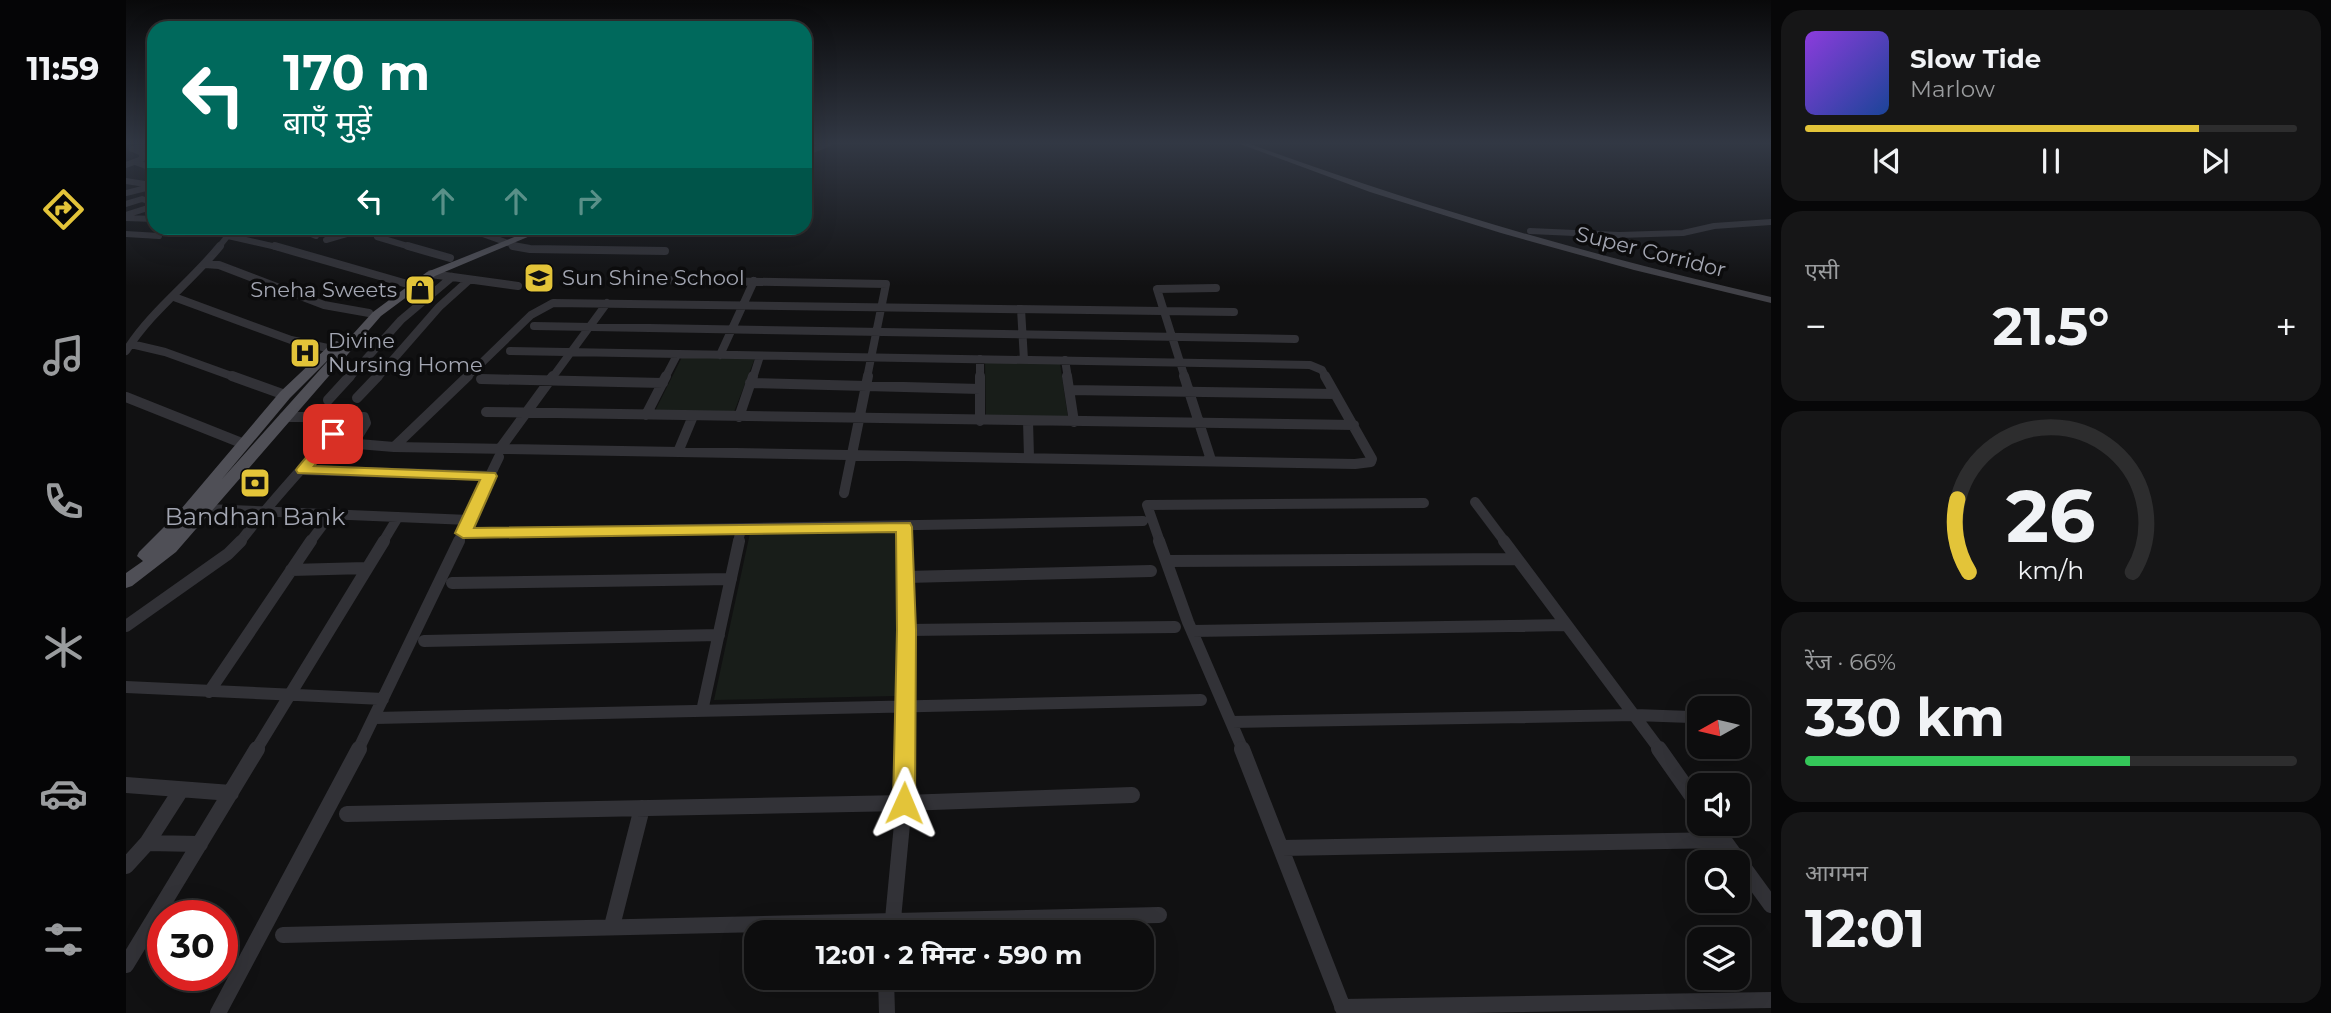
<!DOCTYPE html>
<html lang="hi">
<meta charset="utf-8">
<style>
:root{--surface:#0d0d0e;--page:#161617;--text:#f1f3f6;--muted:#9a9c9e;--line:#2d2d2e;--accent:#e3c439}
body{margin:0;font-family:Montserrat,"Noto Sans Devanagari",sans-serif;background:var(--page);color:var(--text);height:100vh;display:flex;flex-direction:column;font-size:26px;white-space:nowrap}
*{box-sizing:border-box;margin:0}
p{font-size:23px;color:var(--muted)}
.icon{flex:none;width:38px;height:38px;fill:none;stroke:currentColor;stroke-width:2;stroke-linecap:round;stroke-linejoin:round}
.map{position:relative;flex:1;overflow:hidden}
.panel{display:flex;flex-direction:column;gap:10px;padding:10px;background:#070708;width:560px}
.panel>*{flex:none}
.hud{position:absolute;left:21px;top:21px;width:665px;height:214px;border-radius:21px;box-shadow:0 7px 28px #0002,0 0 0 2px var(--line);background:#00695c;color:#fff;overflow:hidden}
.needle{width:46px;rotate:262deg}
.controls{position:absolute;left:1561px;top:696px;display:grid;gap:14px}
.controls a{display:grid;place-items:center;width:63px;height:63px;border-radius:14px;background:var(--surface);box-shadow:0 7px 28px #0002,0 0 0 2px var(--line);font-size:35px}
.speed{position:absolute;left:21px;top:900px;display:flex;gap:14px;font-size:35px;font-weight:700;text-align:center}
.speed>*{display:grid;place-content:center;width:91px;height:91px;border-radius:50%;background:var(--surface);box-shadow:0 7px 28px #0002,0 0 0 2px var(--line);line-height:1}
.speed .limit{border:10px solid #d22;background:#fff;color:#111}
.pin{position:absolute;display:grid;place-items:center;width:60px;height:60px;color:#fff;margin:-30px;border-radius:14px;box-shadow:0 4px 10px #0006}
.me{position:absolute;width:77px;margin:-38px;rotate:1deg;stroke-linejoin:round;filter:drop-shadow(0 0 5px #0008)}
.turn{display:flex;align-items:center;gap:24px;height:147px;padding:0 21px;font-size:32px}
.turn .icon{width:91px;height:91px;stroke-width:2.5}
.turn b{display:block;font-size:49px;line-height:60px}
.lanes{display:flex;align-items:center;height:66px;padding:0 21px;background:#0003;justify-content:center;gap:35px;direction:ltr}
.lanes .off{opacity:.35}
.big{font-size:52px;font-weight:700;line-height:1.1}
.panel .tile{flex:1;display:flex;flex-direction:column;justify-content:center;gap:10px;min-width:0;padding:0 24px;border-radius:21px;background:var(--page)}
.panel .dial{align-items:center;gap:0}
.dial svg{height:182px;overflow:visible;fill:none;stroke:var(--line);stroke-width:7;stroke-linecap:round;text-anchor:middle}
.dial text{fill:var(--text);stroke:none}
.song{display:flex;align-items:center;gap:21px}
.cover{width:84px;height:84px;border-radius:10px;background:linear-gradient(135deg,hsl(270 70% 55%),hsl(220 70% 35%))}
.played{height:7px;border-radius:4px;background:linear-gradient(90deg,var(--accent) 80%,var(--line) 80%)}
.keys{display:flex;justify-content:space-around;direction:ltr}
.heat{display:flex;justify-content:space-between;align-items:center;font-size:38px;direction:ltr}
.charge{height:10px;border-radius:5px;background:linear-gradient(90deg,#34c759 66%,var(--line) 0)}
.trip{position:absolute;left:618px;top:920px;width:410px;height:70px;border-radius:21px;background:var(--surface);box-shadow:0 7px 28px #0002,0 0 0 2px var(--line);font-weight:700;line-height:70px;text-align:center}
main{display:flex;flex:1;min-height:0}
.menu{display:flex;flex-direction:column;width:126px;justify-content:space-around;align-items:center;background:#050506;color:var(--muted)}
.menu .icon{width:49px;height:49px}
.menu .active{color:var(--accent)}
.menu b{font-size:32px;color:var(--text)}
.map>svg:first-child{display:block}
.green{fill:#181d19}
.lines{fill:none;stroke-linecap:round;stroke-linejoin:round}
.minor-far4{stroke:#323237;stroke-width:6}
.minor-far3{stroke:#323237;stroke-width:8}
.minor-far2{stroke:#323237;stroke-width:10}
.minor-far1{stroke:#323237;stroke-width:12}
.minor{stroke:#323237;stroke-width:16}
.secondary{fill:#414147;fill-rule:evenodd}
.primary{fill:#4f4f56;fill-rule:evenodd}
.route{fill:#e3c439;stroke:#947f25;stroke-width:2}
.labels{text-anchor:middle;stroke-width:7;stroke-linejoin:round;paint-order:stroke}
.far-street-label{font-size:21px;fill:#a3a6b2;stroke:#0c0c0d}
.far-poi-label{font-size:21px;fill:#a3a6b2;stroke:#0c0c0d;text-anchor:start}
.poi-label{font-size:24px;fill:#a3a6b2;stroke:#0c0c0d}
</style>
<main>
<nav class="menu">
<b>11:59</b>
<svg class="icon active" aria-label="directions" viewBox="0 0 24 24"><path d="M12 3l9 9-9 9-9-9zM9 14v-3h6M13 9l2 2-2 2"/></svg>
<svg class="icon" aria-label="music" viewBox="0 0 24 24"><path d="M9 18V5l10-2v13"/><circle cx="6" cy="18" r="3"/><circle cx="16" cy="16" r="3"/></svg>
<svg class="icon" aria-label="phone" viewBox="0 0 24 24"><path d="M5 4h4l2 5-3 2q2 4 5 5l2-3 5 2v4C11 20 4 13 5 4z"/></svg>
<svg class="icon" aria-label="climate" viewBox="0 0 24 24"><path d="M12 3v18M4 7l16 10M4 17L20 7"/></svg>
<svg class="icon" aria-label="car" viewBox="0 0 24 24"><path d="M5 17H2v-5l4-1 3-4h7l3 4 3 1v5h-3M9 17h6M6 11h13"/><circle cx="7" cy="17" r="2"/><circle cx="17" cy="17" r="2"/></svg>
<svg class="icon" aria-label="filters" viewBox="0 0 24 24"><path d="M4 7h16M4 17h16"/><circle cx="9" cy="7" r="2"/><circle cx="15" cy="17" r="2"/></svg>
</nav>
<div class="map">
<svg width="1645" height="1013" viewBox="0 0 1645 1013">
<rect width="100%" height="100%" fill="#111112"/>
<path class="green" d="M556,357L629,358L608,412L529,411Z
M859,362L934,363L942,418H860Z
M773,531L769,696L588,700L624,533Z"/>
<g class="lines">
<path class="minor-far4" d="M6,149L28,146
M679,153L702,144
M9,162L28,169
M0,165L16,159V153L7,149
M0,181L25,185
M0,193L28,186
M0,204L16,199L28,203
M0,215L28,206
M0,218L28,219
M171,228L190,236
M277,228L251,237L288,248
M340,228L396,248
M455,228L451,231L557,233H566L574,228
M1404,231L1493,235L1557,233L1588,226L1645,222
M0,234L33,236
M102,236L155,248
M200,240L241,228
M92,248L108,228"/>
<path class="minor-far3" d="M149,246L278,283
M282,246L324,258
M387,246L404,249L539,251
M79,264L93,265L198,305L243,313
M305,274L392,286
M527,280L760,284L741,378
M48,297L165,340L206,349
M895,309L898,360
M408,326L1169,339
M5,344L39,352L111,378
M0,351C25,311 64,283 94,246
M384,351L1184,365L1196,370L1200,378
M594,355L628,281
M854,359V378
M939,360L942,378
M223,378L275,320L326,277
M251,378L313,307L343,280
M340,378L405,315L427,303L1108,312
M426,378L481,303
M539,378L551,355
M627,378L634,356
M1059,378L1031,289L1090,288"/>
<path class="minor-far2" d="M106,376L159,395
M854,376V421
M941,376L948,422
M1058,376L1085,460
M355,379L537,383
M624,383L854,389
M943,390L1209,394
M0,397L118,444
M231,398L252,376
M202,400L224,376
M360,412L1228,425
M520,415L540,376
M158,417H238L240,423L229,441L232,444L268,447L1229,464L1245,462L1246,459L1199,376
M613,417L627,376
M902,421L903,457
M268,447L342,376
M373,450L427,376
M552,452L567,416
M177,470L364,476
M718,493L742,376
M1349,502L1379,542
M80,509L343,520
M778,527V542
M337,533L1017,521
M114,542C147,498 186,459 222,416
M184,542L205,514
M257,542L272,517
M332,542L373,457
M612,542L615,529
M1034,542L1021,505L1298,503"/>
<path class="minor-far1" d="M778,541L781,630L779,750
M1033,541L1062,622L1117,750
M1378,541L1534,750
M1042,561L1389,559
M165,570L240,568
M780,577L1025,571
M326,583L605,579
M0,626L102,554L115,541
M781,630L1049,627
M1066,631L1440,625
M298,641L593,635
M0,687L257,699
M83,692L185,541
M576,711L613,541
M249,718L1075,700
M1106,722L1509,715L1565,717
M130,750L258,541
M232,750L333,541"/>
<path class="minor" d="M1116,749L1219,1013
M1533,749L1573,806
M0,785L105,793
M221,814L778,803L1006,795
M1586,824L1645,905
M21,843L74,844
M1156,848L1597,840
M0,866L21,843L55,790
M767,919L778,803L779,749
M486,926L516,808
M157,935L1033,915
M0,965L131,749
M760,978L761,1013
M1216,1007L1645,1000
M92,1013L233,749"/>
<path class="secondary" d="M1114,144H1124C1295,207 1468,256 1645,297V303L1508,270L1375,233L1244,192Z"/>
<path class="primary" d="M411,228H423L309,276L255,316L50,552L6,586L0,588V573L17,561L11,556L13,552L50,515L154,392L207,342L211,341L217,345L247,312L301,272ZM208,354L96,479L164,398Z"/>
</g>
<linearGradient id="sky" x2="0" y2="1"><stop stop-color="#09090a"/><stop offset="0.5" stop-color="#323844"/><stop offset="1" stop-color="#323844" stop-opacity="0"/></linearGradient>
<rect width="1645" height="286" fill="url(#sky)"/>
<path class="route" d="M207,430L214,434L188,466L369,473L371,476L348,528L784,523L786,527L790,630L789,803L786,809L778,812L770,809L767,803L771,630L770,532L337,538L329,533L354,480L172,473L170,470L172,467L202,431Z"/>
<defs>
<g id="school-square" transform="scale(1.575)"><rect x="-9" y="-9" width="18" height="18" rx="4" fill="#e3c439" stroke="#0c0c0d"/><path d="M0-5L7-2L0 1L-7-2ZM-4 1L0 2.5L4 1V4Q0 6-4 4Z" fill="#111"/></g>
<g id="shop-square" transform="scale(1.575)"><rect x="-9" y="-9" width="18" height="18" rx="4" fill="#e3c439" stroke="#0c0c0d"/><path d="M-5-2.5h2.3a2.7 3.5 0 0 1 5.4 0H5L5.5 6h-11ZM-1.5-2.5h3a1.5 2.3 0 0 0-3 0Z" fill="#111"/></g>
<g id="hospital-square" transform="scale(1.575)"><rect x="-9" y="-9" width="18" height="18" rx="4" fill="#e3c439" stroke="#0c0c0d"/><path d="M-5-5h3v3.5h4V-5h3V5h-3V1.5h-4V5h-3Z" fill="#111"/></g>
<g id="bank-square" transform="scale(1.575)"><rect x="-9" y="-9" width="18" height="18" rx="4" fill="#e3c439" stroke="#0c0c0d"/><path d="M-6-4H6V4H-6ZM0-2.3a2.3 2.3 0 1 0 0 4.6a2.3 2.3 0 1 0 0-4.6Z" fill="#111"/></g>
</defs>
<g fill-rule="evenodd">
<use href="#school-square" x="413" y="278"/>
<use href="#shop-square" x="294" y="290"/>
<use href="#hospital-square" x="179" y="353"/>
<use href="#bank-square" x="129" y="483"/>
</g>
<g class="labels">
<g class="far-street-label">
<text transform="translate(1525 252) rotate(14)" y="7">Super Corridor</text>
</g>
<g class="far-poi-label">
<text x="436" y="285">Sun Shine School</text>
<text x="271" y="297" text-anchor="end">Sneha Sweets</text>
<text x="202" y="348">Divine<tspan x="202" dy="24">Nursing Home</tspan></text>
</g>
<g class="poi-label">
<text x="129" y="525">Bandhan Bank</text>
</g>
</g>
</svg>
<div class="controls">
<a><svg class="needle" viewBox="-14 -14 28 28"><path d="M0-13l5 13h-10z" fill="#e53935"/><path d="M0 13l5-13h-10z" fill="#9a9c9e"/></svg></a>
<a><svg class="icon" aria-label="sound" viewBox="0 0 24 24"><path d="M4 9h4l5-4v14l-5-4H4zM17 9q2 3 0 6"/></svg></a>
<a><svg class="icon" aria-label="search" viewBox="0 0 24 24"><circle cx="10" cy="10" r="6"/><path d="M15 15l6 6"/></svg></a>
<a><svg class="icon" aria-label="layers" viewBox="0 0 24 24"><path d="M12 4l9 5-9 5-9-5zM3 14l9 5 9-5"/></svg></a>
</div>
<div class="speed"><div class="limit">30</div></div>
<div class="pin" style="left:207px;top:434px;background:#d93025"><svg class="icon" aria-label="arrive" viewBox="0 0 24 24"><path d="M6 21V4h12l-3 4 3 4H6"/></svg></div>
<svg class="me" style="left:778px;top:803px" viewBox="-20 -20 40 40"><path d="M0-17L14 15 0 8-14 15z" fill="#e3c439" stroke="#fff" stroke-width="4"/></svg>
<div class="trip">12:01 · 2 मिनट · 590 m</div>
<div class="hud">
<div class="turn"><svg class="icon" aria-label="left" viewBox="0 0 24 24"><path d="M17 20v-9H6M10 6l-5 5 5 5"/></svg><div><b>170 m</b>बाएँ मुड़ें</div></div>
<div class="lanes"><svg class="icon" aria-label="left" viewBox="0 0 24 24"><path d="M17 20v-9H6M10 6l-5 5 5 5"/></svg><svg class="icon off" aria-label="ahead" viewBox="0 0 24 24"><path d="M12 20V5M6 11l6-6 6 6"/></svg><svg class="icon off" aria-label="ahead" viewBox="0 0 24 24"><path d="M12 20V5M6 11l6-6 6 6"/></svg><svg class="icon off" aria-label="right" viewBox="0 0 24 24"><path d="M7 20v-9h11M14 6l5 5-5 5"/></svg></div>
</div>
</div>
<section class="panel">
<div class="tile">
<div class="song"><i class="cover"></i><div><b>Slow Tide</b><p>Marlow</p></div></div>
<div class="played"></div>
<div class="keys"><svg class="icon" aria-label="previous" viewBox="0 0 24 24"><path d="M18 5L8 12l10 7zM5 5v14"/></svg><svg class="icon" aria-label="pause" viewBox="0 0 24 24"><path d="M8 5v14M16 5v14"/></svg><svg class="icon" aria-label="next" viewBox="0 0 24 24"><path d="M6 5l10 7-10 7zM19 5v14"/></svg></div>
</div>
<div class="tile"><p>एसी</p>
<div class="heat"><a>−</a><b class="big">21.5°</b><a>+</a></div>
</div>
<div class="tile dial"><svg viewBox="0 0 100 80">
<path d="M14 69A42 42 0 1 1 86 69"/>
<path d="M14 69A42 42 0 0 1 9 37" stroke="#e3c439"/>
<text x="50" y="56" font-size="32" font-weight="700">26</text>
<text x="50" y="72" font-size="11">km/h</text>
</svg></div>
<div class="tile"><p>रेंज · 66%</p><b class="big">330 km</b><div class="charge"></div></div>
<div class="tile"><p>आगमन</p><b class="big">12:01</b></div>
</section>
</main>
